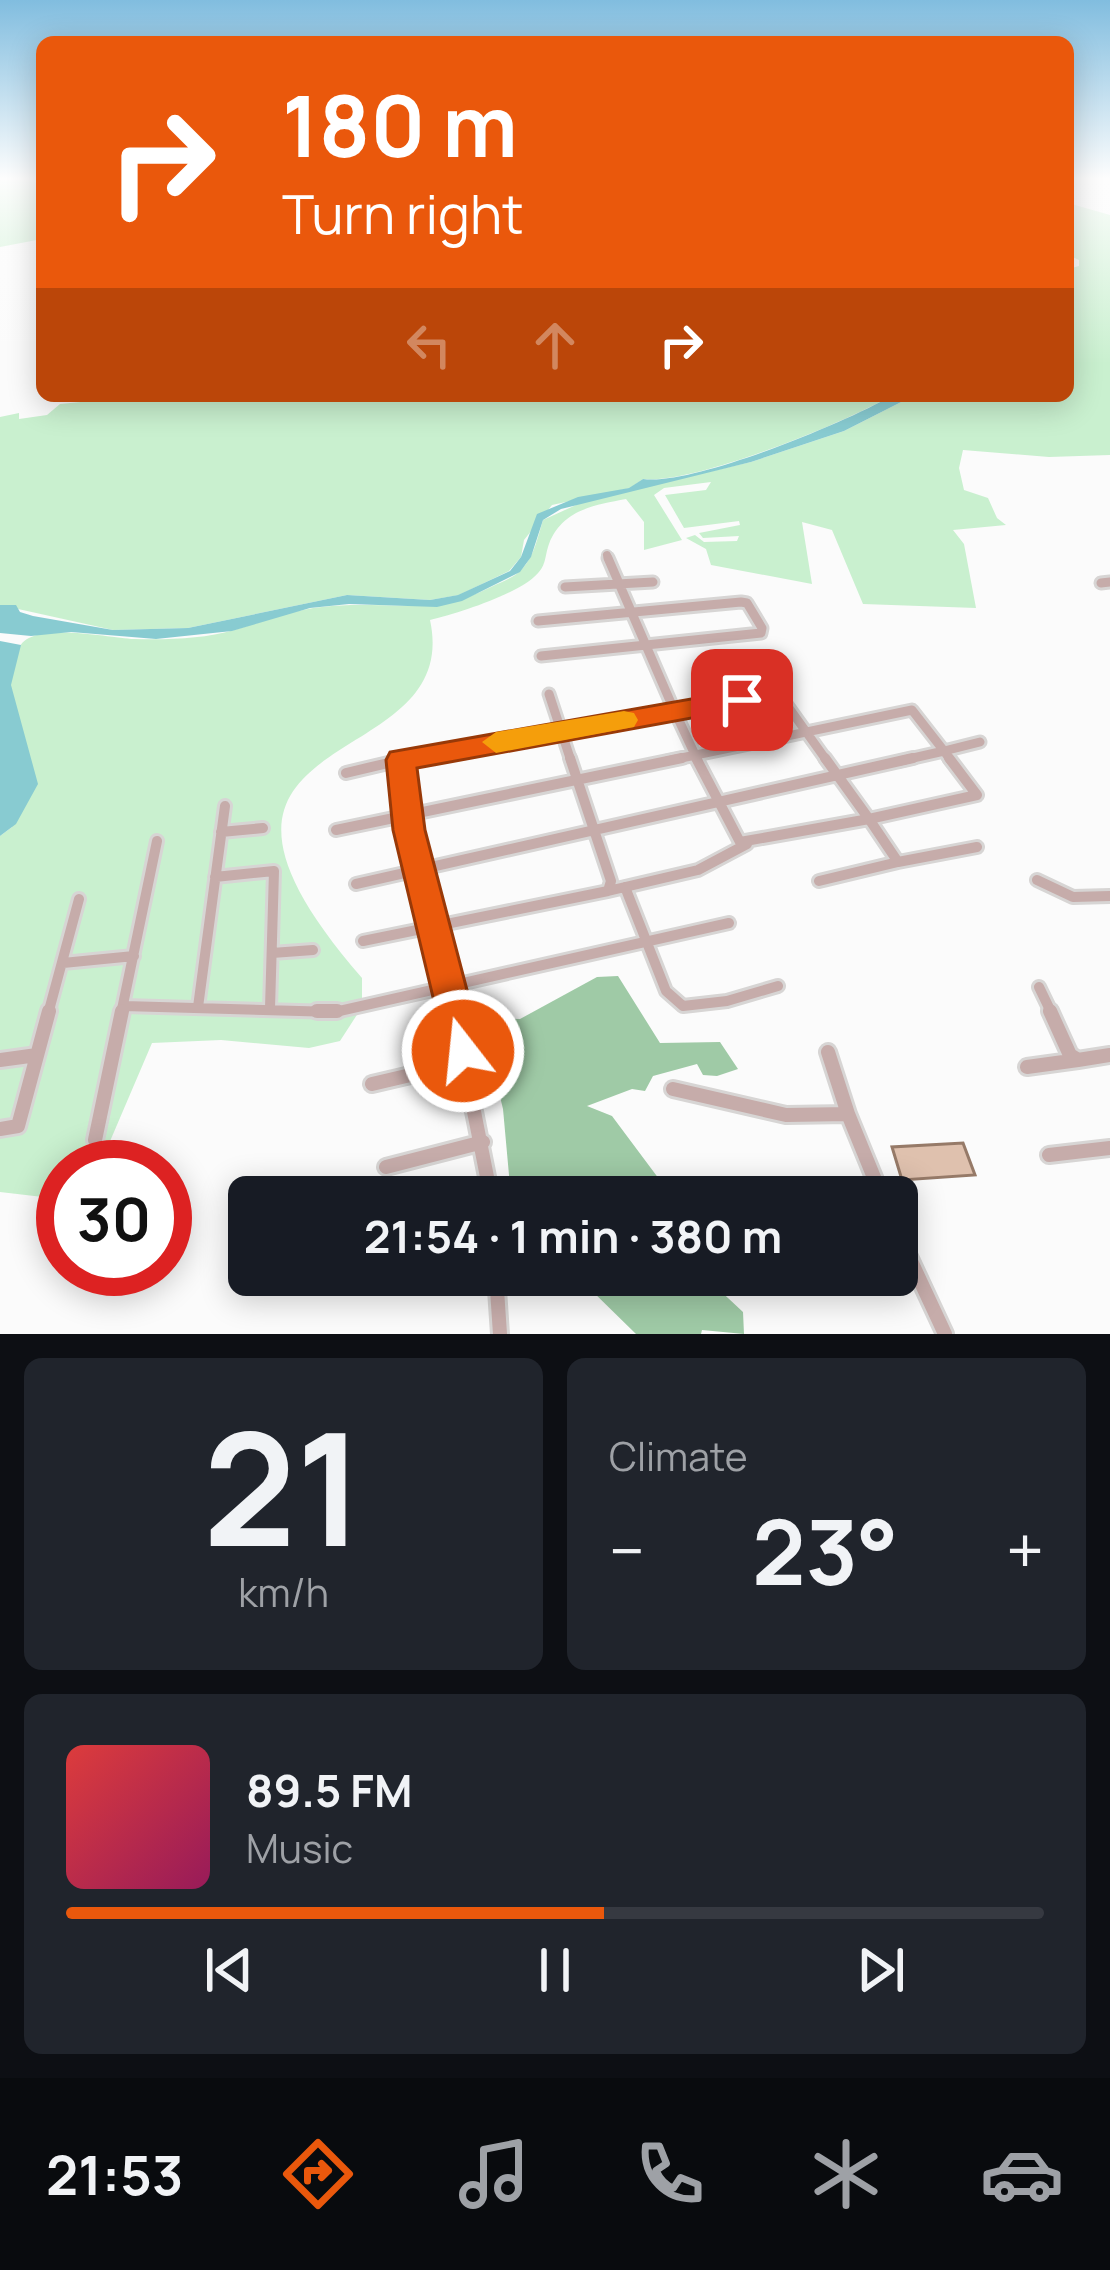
<!DOCTYPE html>
<meta charset="utf-8">
<style>
:root{--surface:#171b24;--page:#20242c;--text:#f1f3f6;--muted:#9ea1a6;--line:#363941;--accent:#ea580c}
body{margin:0;font-family:Manrope,sans-serif;background:var(--page);color:var(--text);height:100vh;display:flex;flex-direction:column;font-size:45px;white-space:nowrap}
*{box-sizing:border-box;margin:0}
p{font-size:39px;color:var(--muted)}
.icon{flex:none;width:66px;height:66px;fill:none;stroke:currentColor;stroke-width:2;stroke-linecap:round;stroke-linejoin:round}
.map{position:relative;height:1334px;overflow:hidden}
.side{display:flex;flex-direction:column;gap:24px;padding:24px;background:#0d0f14;flex:1}
.side>*{flex:none}
.guide{position:absolute;left:36px;top:36px;width:1038px;height:366px;border-radius:18px;box-shadow:0 6px 30px #0003;background:#ea580c;color:#fff;overflow:hidden}
.speed{position:absolute;left:36px;top:1140px;display:flex;gap:24px;font-size:60px;font-weight:700;text-align:center}
.speed>*{display:grid;place-content:center;width:156px;height:156px;border-radius:50%;background:var(--surface);box-shadow:0 6px 30px #0003;line-height:1}
.speed .limit{border:18px solid #d22;background:#fff;color:#111}
.pin{position:absolute;display:grid;place-items:center;width:102px;height:102px;color:#fff;margin:-51px;border-radius:24px;box-shadow:0 6px 18px #0006}
.me{position:absolute;width:132px;margin:-66px;rotate:344deg;stroke-linejoin:round;filter:drop-shadow(0 0 9px #0008)}
.turn{display:flex;align-items:center;gap:42px;height:252px;padding:0 48px;font-size:54px}
.turn .icon{width:156px;height:156px;stroke-width:2.5}
.turn b{display:block;font-size:84px;line-height:102px}
.lanes{display:flex;align-items:center;height:114px;padding:0 48px;background:#0003;justify-content:center;gap:60px;direction:ltr}
.lanes .off{opacity:.35}
.big{font-size:90px;font-weight:700;line-height:1.1}
.side .tile{flex:1;display:flex;flex-direction:column;justify-content:center;gap:18px;min-width:0;padding:0 42px;border-radius:18px;background:var(--page)}
.side .dial{align-items:center;gap:0}
.dial b{font-size:156px;line-height:1}
.song{display:flex;align-items:center;gap:36px}
.cover{width:144px;height:144px;border-radius:18px;background:linear-gradient(135deg,hsl(0 70% 55%),hsl(330 70% 35%))}
.played{height:12px;border-radius:6px;background:linear-gradient(90deg,var(--accent) 55%,var(--line) 55%)}
.keys{display:flex;justify-content:space-around;direction:ltr}
.heat{display:flex;justify-content:space-between;align-items:center;font-size:66px;direction:ltr}
.side .tiles{flex:1;display:grid;gap:24px;grid-template-columns:1fr 1fr}
.tile:last-child{grid-column:span 2}
.trip{position:absolute;left:228px;top:1176px;width:690px;height:120px;border-radius:18px;background:var(--surface);box-shadow:0 6px 30px #0003;font-weight:700;line-height:120px;text-align:center}
.tab-bar{display:flex;height:192px;justify-content:space-around;align-items:center;background:#090b0e;color:var(--muted)}
.tab-bar .icon{width:84px;height:84px}
.tab-bar .on{color:var(--accent)}
.tab-bar b{font-size:54px;color:var(--text)}
.map>svg:first-child{display:block}
.green{fill:#c9f0cf}
.forest{fill:#9fcaa6}
.water{fill:#88cbd1}
.building{fill:#dfc1ae;stroke:#967a68;stroke-width:3}
.lines{fill:none;stroke-linecap:round;stroke-linejoin:round}
.minor-far3-casing{stroke:#d7d5d4;stroke-width:12}
.minor-far2-casing{stroke:#d7d5d4;stroke-width:15}
.minor-far1-casing{stroke:#d7d5d4;stroke-width:16}
.minor-casing{stroke:#d7d5d4;stroke-width:20}
.minor-far3{stroke:#c6acaa;stroke-width:8}
.minor-far2{stroke:#c6acaa;stroke-width:9}
.minor-far1{stroke:#c6acaa;stroke-width:10}
.minor{stroke:#c6acaa;stroke-width:14}
.route{fill:#ea580c;stroke:#983908;stroke-width:3}
.slow{fill:#f59e0b}
</style>
<div class="map">
<svg width="1110" height="1334" viewBox="0 0 1110 1334">
<rect width="100%" height="100%" fill="#fbfbfb"/>
<path class="green" d="M0,177H42L33,182L42,183V223L36,227L42,228V239L0,247Z
M1068,203L1110,215V455L1049,457L963,450L959,468L964,490L988,498L997,518L1006,525L953,530L964,544L976,608L863,604L832,530L802,522L812,584L711,565L706,549L686,538L695,535L704,542L737,541L739,536L703,538L699,533L740,525L739,521L684,528L665,495L706,490L711,482L664,488L654,495L682,540L644,550V522L626,499C594,505 562,510 549,544C544,558 547,566 534,577C516,594 457,614 430,620C465,781 134,716 362,978V1007L340,1041L309,1048L221,1040L152,1043L99,1167H63L60,1199L0,1192V836L12,827C12,782 0,684 20,646C34,621 110,638 134,639C167,640 203,639 234,630C263,622 291,610 322,607C384,600 432,617 491,587C501,582 514,578 522,569C534,557 538,536 543,520L587,500L751,462L844,431L913,396H1068V269L1079,266V260L1068,255Z
M142,396H891C844,423 693,485 643,479L630,488L552,505L524,540L521,557L509,571L459,595L430,600L347,595L188,628L113,630L0,605V417L19,413V419L47,415L60,404Z"/>
<path class="forest" d="M618,976L660,1043L720,1042L738,1069L717,1076L703,1075L697,1064L653,1076L645,1091L632,1089L587,1106L612,1116L659,1179L647,1197H511L503,1109L481,1018L520,1019L597,977Z
M518,1275H717L713,1284L743,1312L744,1334L702,1330L701,1334H636L587,1286L519,1280Z"/>
<path class="water" d="M891,396H913L844,431L751,462L561,509L543,520L531,557L520,572L462,601L437,607L349,604L310,608L232,631L156,639L71,632L31,636L0,633V605H16L20,612L33,616L113,630L188,628L347,595L430,600L458,595L510,571L521,557L537,514L578,497L629,488L643,479C692,486 845,423 891,396Z
M0,641L21,645L11,685L38,784L16,824L0,836Z"/>
<path class="building" d="M963,1143L975,1175L902,1180L892,1147Z"/>
<g class="lines">
<g class="minor-far3-casing">
<path id="minor-far3" d="M607,555L609,561"/>
</g>
<g class="minor-far2-casing">
<path id="minor-far2" d="M608,558L674,710
M1101,583L1110,582
M565,587L653,582
M538,621L741,602L747,603L762,628L761,633L541,656
M549,694L571,761
M674,710L698,761
M674,710L779,694L827,761
M401,760L674,710
M397,761H401
M667,761L912,710L944,751L900,761
M951,761L944,751L980,742"/>
</g>
<g class="minor-far1-casing">
<path id="minor-far1" d="M696,758L740,842L869,819L825,758
M401,760L412,758
M346,773L401,760L418,870L455,1014
M336,830L682,758
M221,832L263,828
M898,862L977,847
M215,877L274,871L270,1008
M1037,880L1073,897L1110,896
M819,881L898,862L869,819L977,795L949,758
M356,884L913,758
M625,887L666,991L683,1006L727,1001L778,986
M608,891L698,870L747,844
M363,941L608,891L611,881L570,758
M272,953L313,950
M63,963L134,956
M1039,987L1052,1014
M124,1006L335,1012L729,923
M198,1007L225,806
M48,1014L79,899
M121,1014L157,841"/>
</g>
<g class="minor-casing">
<path id="minor" d="M317,1011H337
M454,1011L491,1197
M1050,1011L1070,1055L1078,1060L1110,1055
M828,1052L848,1114
M0,1060L37,1055
M1027,1067L1078,1060
M372,1084L466,1062
M673,1089L786,1115L848,1114L882,1197
M0,1129L18,1126L49,1011
M95,1140L122,1011
M1049,1155L1110,1148
M386,1167L483,1142
M897,1231L945,1334
M496,1275L500,1334"/>
</g>
<use href="#minor-far3" class="minor-far3"/>
<use href="#minor-far2" class="minor-far2"/>
<use href="#minor-far1" class="minor-far1"/>
<use href="#minor" class="minor"/>
</g>
<linearGradient id="sky" x2="0" y2="1"><stop stop-color="#81bddf"/><stop offset="0.49" stop-color="#fdfdfd"/><stop offset="1" stop-color="#fdfdfd" stop-opacity="0"/></linearGradient>
<rect width="1110" height="364" fill="url(#sky)"/>
<path class="route" d="M742,690L756,700L752,707L417,768L425,830L483,1051L477,1064L463,1070L449,1064L393,830L386,760L390,752Z"/>
<path class="slow" d="M624,711L634,713L638,720L634,727L496,753L482,742L496,732Z"/>
</svg>
<div class="speed"><div class="limit">30</div></div>
<div class="pin" style="left:742px;top:700px;background:#d93025"><svg class="icon" aria-label="arrive" viewBox="0 0 24 24"><path d="M6 21V4h12l-3 4 3 4H6"/></svg></div>
<svg class="me" style="left:463px;top:1051px" viewBox="-20 -20 40 40"><circle r="17" fill="#ea580c" stroke="#fff" stroke-width="3"/><path d="M0-11L8 9 0 5-8 9z" fill="#fff"/></svg>
<div class="trip">21:54 · 1 min · 380 m</div>
<div class="guide">
<div class="turn"><svg class="icon" aria-label="right" viewBox="0 0 24 24"><path d="M7 20v-9h11M14 6l5 5-5 5"/></svg><div><b>180 m</b>Turn right</div></div>
<div class="lanes"><svg class="icon off" aria-label="left" viewBox="0 0 24 24"><path d="M17 20v-9H6M10 6l-5 5 5 5"/></svg><svg class="icon off" aria-label="ahead" viewBox="0 0 24 24"><path d="M12 20V5M6 11l6-6 6 6"/></svg><svg class="icon" aria-label="right" viewBox="0 0 24 24"><path d="M7 20v-9h11M14 6l5 5-5 5"/></svg></div>
</div>
</div>
<section class="side">
<div class="tiles">
<div class="tile dial"><b>21</b><p>km/h</p></div>
<div class="tile"><p>Climate</p>
<div class="heat"><a>−</a><b class="big">23°</b><a>+</a></div>
</div>
<div class="tile">
<div class="song"><i class="cover"></i><div><b>89.5 FM</b><p>Music</p></div></div>
<div class="played"></div>
<div class="keys"><svg class="icon" aria-label="previous" viewBox="0 0 24 24"><path d="M18 5L8 12l10 7zM5 5v14"/></svg><svg class="icon" aria-label="pause" viewBox="0 0 24 24"><path d="M8 5v14M16 5v14"/></svg><svg class="icon" aria-label="next" viewBox="0 0 24 24"><path d="M6 5l10 7-10 7zM19 5v14"/></svg></div>
</div>
</div>
</section>
<nav class="tab-bar">
<b>21:53</b>
<svg class="icon on" aria-label="directions" viewBox="0 0 24 24"><path d="M12 3l9 9-9 9-9-9zM9 14v-3h6M13 9l2 2-2 2"/></svg>
<svg class="icon" aria-label="music" viewBox="0 0 24 24"><path d="M9 18V5l10-2v13"/><circle cx="6" cy="18" r="3"/><circle cx="16" cy="16" r="3"/></svg>
<svg class="icon" aria-label="phone" viewBox="0 0 24 24"><path d="M5 4h4l2 5-3 2q2 4 5 5l2-3 5 2v4C11 20 4 13 5 4z"/></svg>
<svg class="icon" aria-label="climate" viewBox="0 0 24 24"><path d="M12 3v18M4 7l16 10M4 17L20 7"/></svg>
<svg class="icon" aria-label="car" viewBox="0 0 24 24"><path d="M5 17H2v-5l4-1 3-4h7l3 4 3 1v5h-3M9 17h6M6 11h13"/><circle cx="7" cy="17" r="2"/><circle cx="17" cy="17" r="2"/></svg>
</nav>
